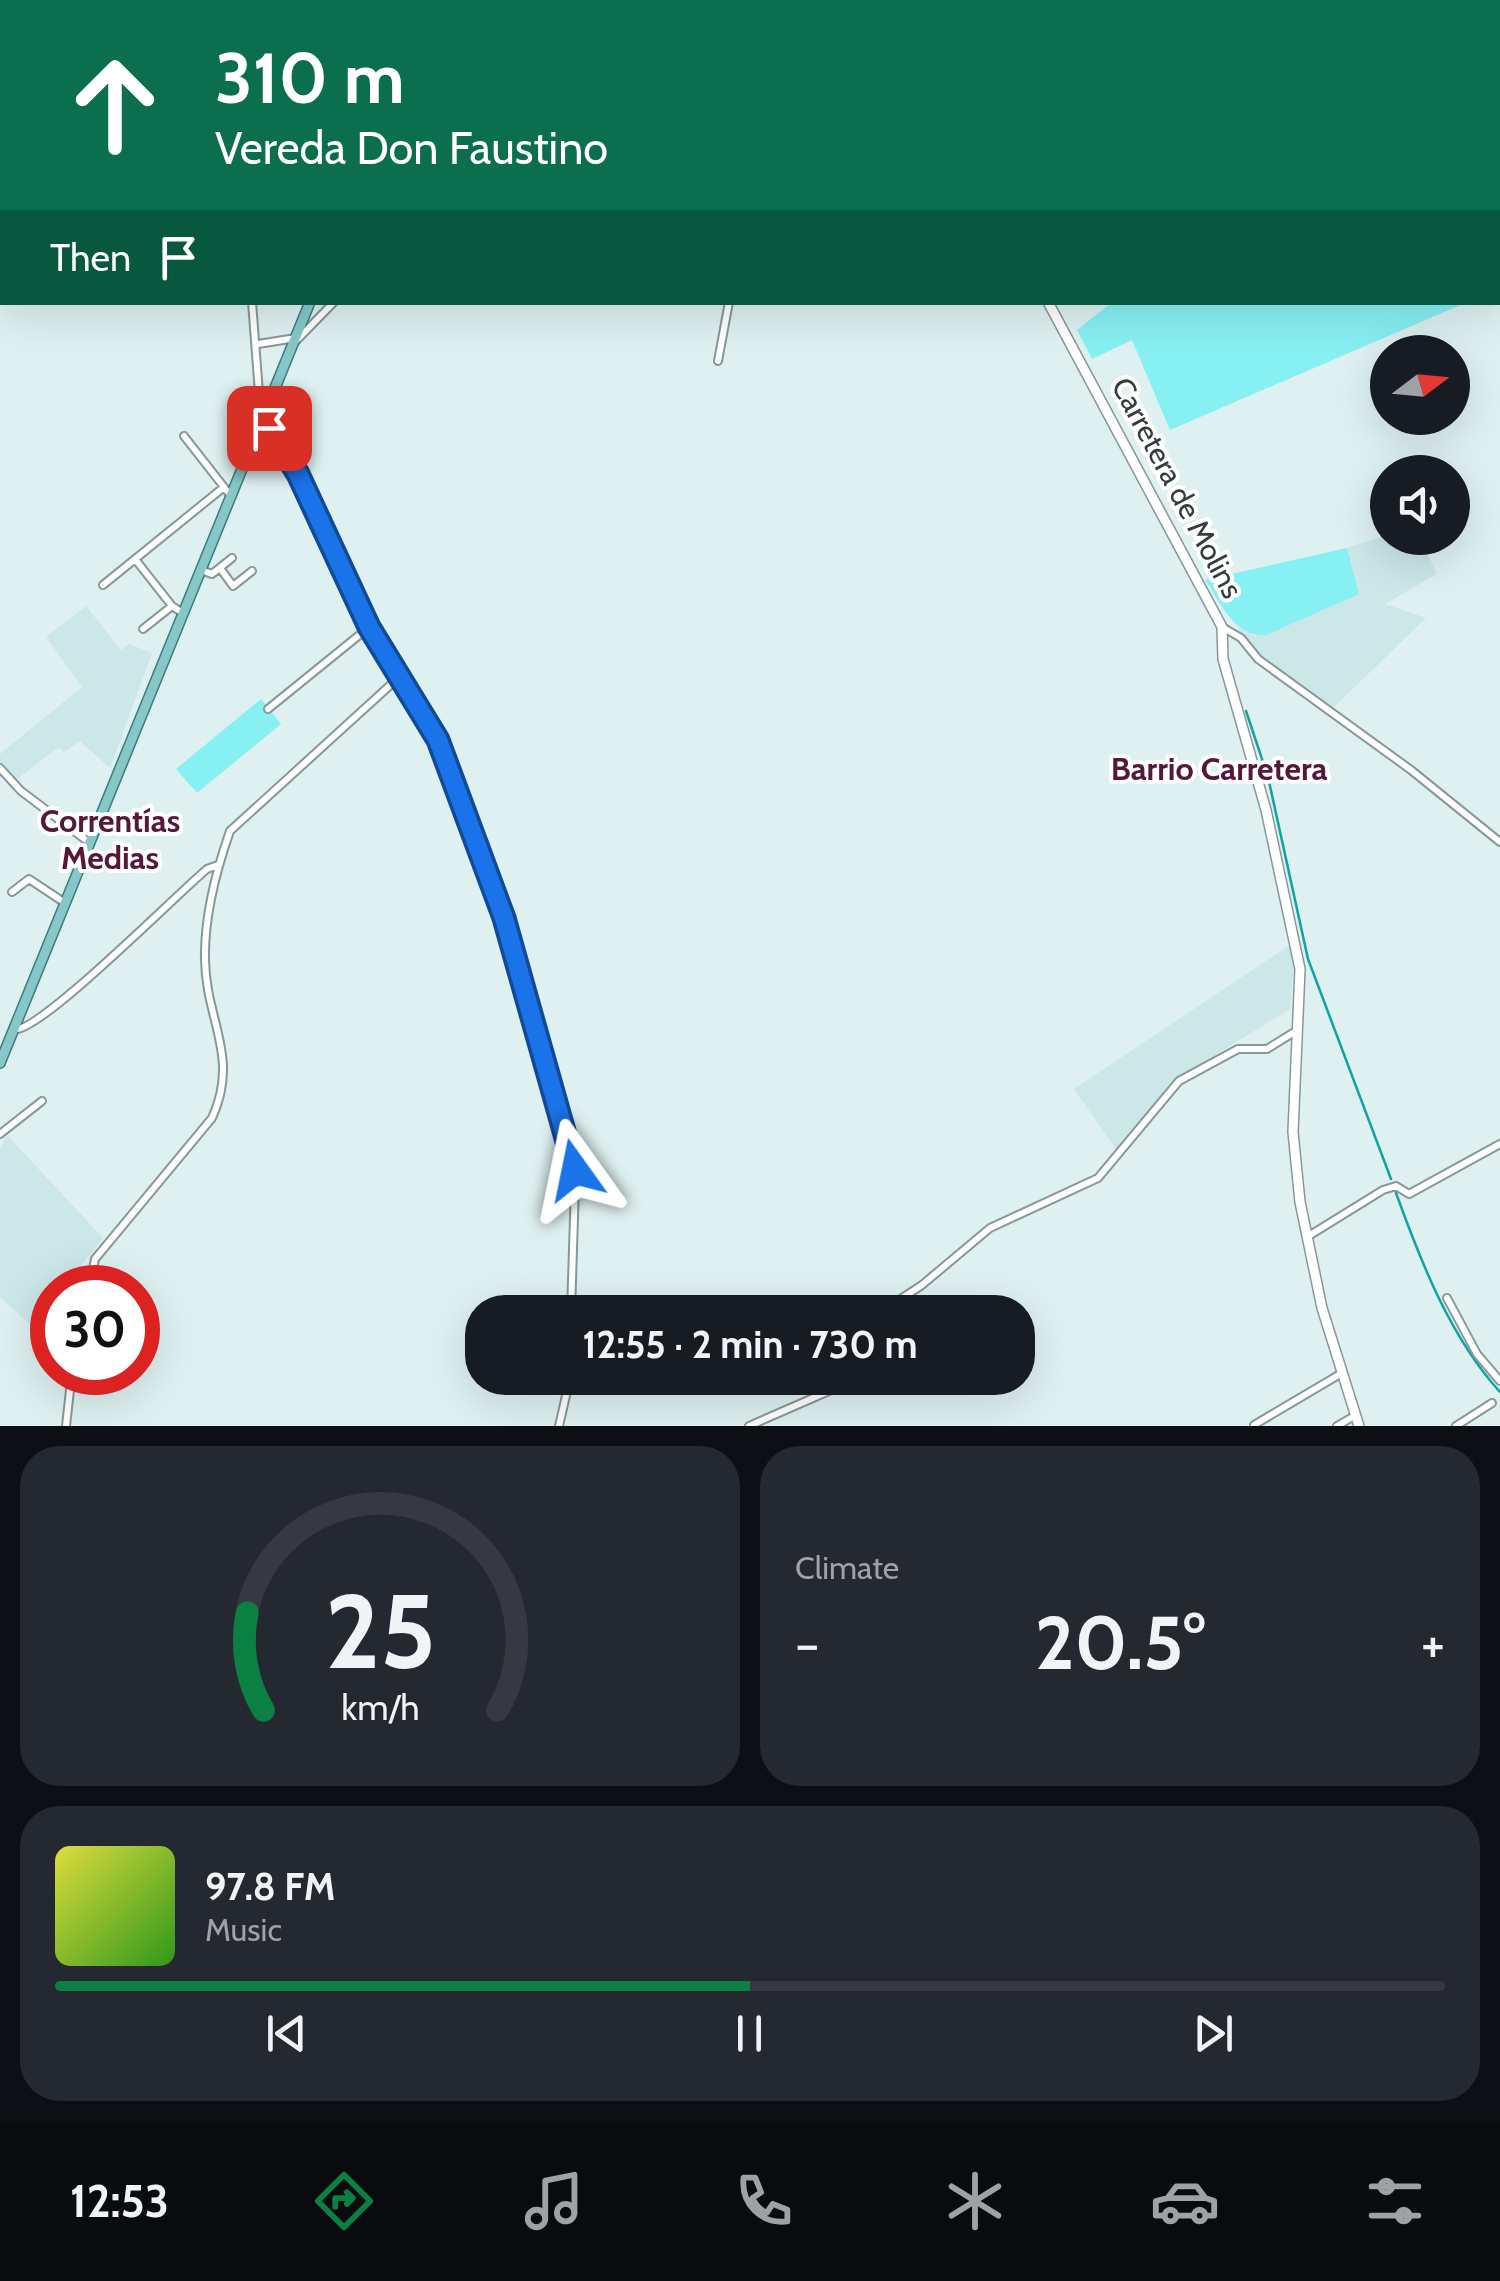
<!DOCTYPE html>
<meta charset="utf-8">
<style>
:root{--surface:#171b24;--page:#242831;--text:#f1f3f6;--muted:#9ea1a6;--line:#363941;--accent:#0b8043}
body{margin:0;font-family:Cabin,sans-serif;background:var(--page);color:var(--text);height:100vh;display:flex;flex-direction:column;font-size:38px;white-space:nowrap}
*{box-sizing:border-box;margin:0}
p{font-size:32px;color:var(--muted)}
.icon{flex:none;width:55px;height:55px;fill:none;stroke:currentColor;stroke-width:2;stroke-linecap:round;stroke-linejoin:round}
.map{position:relative;height:1426px;overflow:hidden}
.sheet{display:flex;flex-direction:column;gap:20px;padding:20px;background:#0d0f14;flex:1}
.sheet>*{flex:none}
.top-card{position:absolute;left:0px;top:0px;width:1500px;height:305px;box-shadow:0 10px 40px #0002;background:#0b6e4f;color:#fff;overflow:hidden}
.needle{width:65px;rotate:74deg}
.buttons{position:absolute;left:1370px;top:335px;display:grid;gap:20px}
.buttons a{display:grid;place-items:center;width:100px;height:100px;border-radius:50%;background:var(--surface);box-shadow:0 10px 40px #0002;font-size:50px}
.speed{position:absolute;left:30px;top:1265px;display:flex;gap:20px;font-size:50px;font-weight:700;text-align:center}
.speed>*{display:grid;place-content:center;width:130px;height:130px;border-radius:50%;background:var(--surface);box-shadow:0 10px 40px #0002;line-height:1}
.speed .limit{border:15px solid #d22;background:#fff;color:#111}
.pin{position:absolute;display:grid;place-items:center;width:85px;height:85px;color:#fff;margin:-42px;border-radius:20px;box-shadow:0 5px 15px #0006}
.me{position:absolute;width:110px;margin:-55px;rotate:348deg;stroke-linejoin:round;filter:drop-shadow(0 0 8px #0008)}
.turn{display:flex;align-items:center;gap:35px;height:210px;padding:0 50px;font-size:45px}
.turn .icon{width:130px;height:130px;stroke-width:2.5}
.turn b{display:block;font-size:70px;line-height:85px}
.then{display:flex;align-items:center;height:95px;padding:0 50px;background:#0003;gap:20px;font-size:38px}
.big{font-size:75px;font-weight:800;line-height:1.1}
.sheet .tile{flex:1;display:flex;flex-direction:column;justify-content:center;gap:15px;min-width:0;padding:0 35px;border-radius:40px;background:var(--page)}
.sheet .dial{align-items:center;gap:0}
.dial svg{height:260px;overflow:visible;fill:none;stroke:var(--line);stroke-width:7;stroke-linecap:round;text-anchor:middle}
.dial text{fill:var(--text);stroke:none}
.song{display:flex;align-items:center;gap:30px}
.cover{width:120px;height:120px;border-radius:15px;background:linear-gradient(135deg,hsl(60 70% 55%),hsl(110 70% 35%))}
.played{height:10px;border-radius:5px;background:linear-gradient(90deg,var(--accent) 50%,var(--line) 50%)}
.keys{display:flex;justify-content:space-around;direction:ltr}
.heat{display:flex;justify-content:space-between;align-items:center;font-size:55px;direction:ltr}
.sheet .tiles{flex:1;display:grid;gap:20px;grid-template-columns:1fr 1fr}
.tile:last-child{grid-column:span 2}
.trip{position:absolute;left:465px;top:1295px;width:570px;height:100px;border-radius:40px;background:var(--surface);box-shadow:0 10px 40px #0002;font-weight:800;line-height:100px;text-align:center}
.tab-bar{display:flex;height:160px;justify-content:space-around;align-items:center;background:#090b0e;color:var(--muted)}
.tab-bar .icon{width:70px;height:70px}
.tab-bar .on{color:var(--accent)}
.tab-bar b{font-size:45px;color:var(--text)}
.map>svg:first-child{display:block}
.built{fill:#cbe7e8}
.green{fill:#87f0f2}
.lines{fill:none;stroke-linecap:round;stroke-linejoin:round}
.stream{stroke:#10a3a6;stroke-width:2.5}
.street-casing{stroke:#879899;stroke-width:10}
.secondary-casing{stroke:#879899;stroke-width:12}
.primary-casing{stroke:#367e7f;stroke-width:12}
.street{stroke:#fff;stroke-width:6}
.secondary{stroke:#fff;stroke-width:9}
.primary{stroke:#87c7c8;stroke-width:9}
.route-casing{stroke:#114b97;stroke-width:25}
.route{stroke:#1a73e8;stroke-width:18}
.labels{text-anchor:middle;stroke-width:8;stroke-linejoin:round;paint-order:stroke}
.street-label{font-size:30px;fill:#343c3c;stroke:#fff}
.neighbourhood-label{font-size:32px;font-weight:bold;fill:#55183c;stroke:#fff}
</style>
<div class="map">
<svg width="1500" height="1426" viewBox="0 0 1500 1426">
<rect width="100%" height="100%" fill="#def0f0"/>
<path class="built" d="M1387,535L1420,538L1437,574L1385,604L1426,618L1332,709L1258,653L1237,627L1255,636L1359,594L1347,548Z
M86,606L121,650L129,644L152,653L110,768L80,741L64,752L59,747L13,782L0,763V754L82,687L46,637Z
M1290,945L1294,961L1290,1009L1170,1083L1118,1152L1074,1089Z
M7,1135L103,1238L64,1287L52,1288V1302L33,1327L0,1297V1149Z"/>
<path class="green" d="M1111,303V302L1465,303L1170,430L1132,340L1092,359L1077,330Z
M1347,548L1359,594L1266,635C1235,638 1220,602 1205,580Z
M261,699L281,724L197,793L176,769Z"/>
<g class="lines">
<path class="stream" d="M1246,711L1268,777L1308,959L1391,1179
M1396,1193C1421,1262 1450,1337 1500,1392"/>
<g class="street-casing">
<path id="street" d="M174,2L178,0
M236,2L237,0
M504,2L510,0
M0,23L2,29
M0,147L2,144
M252,302L259,393L266,410
M294,343L334,302
M258,344L296,338
M718,361L729,302
M260,422L281,442L369,627L438,739L504,918L521,989L571,1146L575,1186L571,1312
M184,436L231,496
M135,559L172,606L183,613
M220,568L233,586L252,571
M201,570L212,574L232,558
M103,585L224,487
M1222,627L1241,638L1258,659L1411,770L1500,842
M143,629L172,606
M268,709L368,628
M0,768L21,791L90,843
M12,892L29,879L65,903
M16,1029C42,1030 177,894 207,869L218,865
M0,1134L42,1101
M1307,1237L1383,1190L1396,1186L1409,1194L1500,1144
M89,1288L95,1259L212,1118C240,1057 206,1021 205,960C204,917 216,871 230,831L397,679
M1447,1298L1477,1354L1500,1381
M881,1312L922,1285L990,1228L1098,1178L1179,1081L1238,1049H1267L1296,1031
M1254,1425L1342,1373
M66,1426L72,1372
M559,1426L570,1378
M749,1426L859,1378
M1337,1426L1356,1415
M1456,1426L1492,1403"/>
</g>
<g class="secondary-casing">
<path id="secondary" d="M820,0L823,2
M1048,302L1222,627L1223,659L1266,810L1300,969L1293,1132L1300,1202L1322,1308L1359,1426"/>
</g>
<g class="primary-casing">
<path id="primary" d="M431,2L432,0
M0,1063L310,302"/>
</g>
<use href="#street" class="street"/>
<use href="#secondary" class="secondary"/>
<use href="#primary" class="primary"/>
</g>
<g class="lines">
<g class="route-casing">
<path id="route" d="M269,428L298,474L369,627L438,740L504,918L575,1170"/>
</g>
<use href="#route" class="route"/>
</g>
<g class="labels">
<g class="street-label">
<text transform="translate(1177 488) rotate(62)" y="10">Carretera de Molins</text>
</g>
<g class="neighbourhood-label">
<text x="1219" y="780">Barrio Carretera</text>
<text x="110" y="832">Correntías<tspan x="110" dy="37">Medias</tspan></text>
</g>
</g>
</svg>
<div class="buttons">
<a><svg class="needle" viewBox="-14 -14 28 28"><path d="M0-13l5 13h-10z" fill="#e53935"/><path d="M0 13l5-13h-10z" fill="#9ea1a6"/></svg></a>
<a><svg class="icon" aria-label="sound" viewBox="0 0 24 24"><path d="M4 9h4l5-4v14l-5-4H4zM17 9q2 3 0 6"/></svg></a>
</div>
<div class="speed"><div class="limit">30</div></div>
<div class="pin" style="left:269px;top:428px;background:#d93025"><svg class="icon" aria-label="arrive" viewBox="0 0 24 24"><path d="M6 21V4h12l-3 4 3 4H6"/></svg></div>
<svg class="me" style="left:575px;top:1170px" viewBox="-20 -20 40 40"><path d="M0-17L14 15 0 8-14 15z" fill="#1a73e8" stroke="#fff" stroke-width="4"/></svg>
<div class="trip">12:55 · 2 min · 730 m</div>
<div class="top-card">
<div class="turn"><svg class="icon" aria-label="ahead" viewBox="0 0 24 24"><path d="M12 20V5M6 11l6-6 6 6"/></svg><div><b>310 m</b>Vereda Don Faustino</div></div>
<div class="then">Then<svg class="icon" aria-label="arrive" viewBox="0 0 24 24"><path d="M6 21V4h12l-3 4 3 4H6"/></svg></div>
</div>
</div>
<section class="sheet">
<div class="tiles">
<div class="tile dial"><svg viewBox="0 0 100 80">
<path d="M14 69A42 42 0 1 1 86 69"/>
<path d="M14 69A42 42 0 0 1 9 39" stroke="#0b8043"/>
<text x="50" y="56" font-size="32" font-weight="700">25</text>
<text x="50" y="72" font-size="11">km/h</text>
</svg></div>
<div class="tile"><p>Climate</p>
<div class="heat"><a>−</a><b class="big">20.5°</b><a>+</a></div>
</div>
<div class="tile">
<div class="song"><i class="cover"></i><div><b>97.8 FM</b><p>Music</p></div></div>
<div class="played"></div>
<div class="keys"><svg class="icon" aria-label="previous" viewBox="0 0 24 24"><path d="M18 5L8 12l10 7zM5 5v14"/></svg><svg class="icon" aria-label="pause" viewBox="0 0 24 24"><path d="M8 5v14M16 5v14"/></svg><svg class="icon" aria-label="next" viewBox="0 0 24 24"><path d="M6 5l10 7-10 7zM19 5v14"/></svg></div>
</div>
</div>
</section>
<nav class="tab-bar">
<b>12:53</b>
<svg class="icon on" aria-label="directions" viewBox="0 0 24 24"><path d="M12 3l9 9-9 9-9-9zM9 14v-3h6M13 9l2 2-2 2"/></svg>
<svg class="icon" aria-label="music" viewBox="0 0 24 24"><path d="M9 18V5l10-2v13"/><circle cx="6" cy="18" r="3"/><circle cx="16" cy="16" r="3"/></svg>
<svg class="icon" aria-label="phone" viewBox="0 0 24 24"><path d="M5 4h4l2 5-3 2q2 4 5 5l2-3 5 2v4C11 20 4 13 5 4z"/></svg>
<svg class="icon" aria-label="climate" viewBox="0 0 24 24"><path d="M12 3v18M4 7l16 10M4 17L20 7"/></svg>
<svg class="icon" aria-label="car" viewBox="0 0 24 24"><path d="M5 17H2v-5l4-1 3-4h7l3 4 3 1v5h-3M9 17h6M6 11h13"/><circle cx="7" cy="17" r="2"/><circle cx="17" cy="17" r="2"/></svg>
<svg class="icon" aria-label="filters" viewBox="0 0 24 24"><path d="M4 7h16M4 17h16"/><circle cx="9" cy="7" r="2"/><circle cx="15" cy="17" r="2"/></svg>
</nav>
